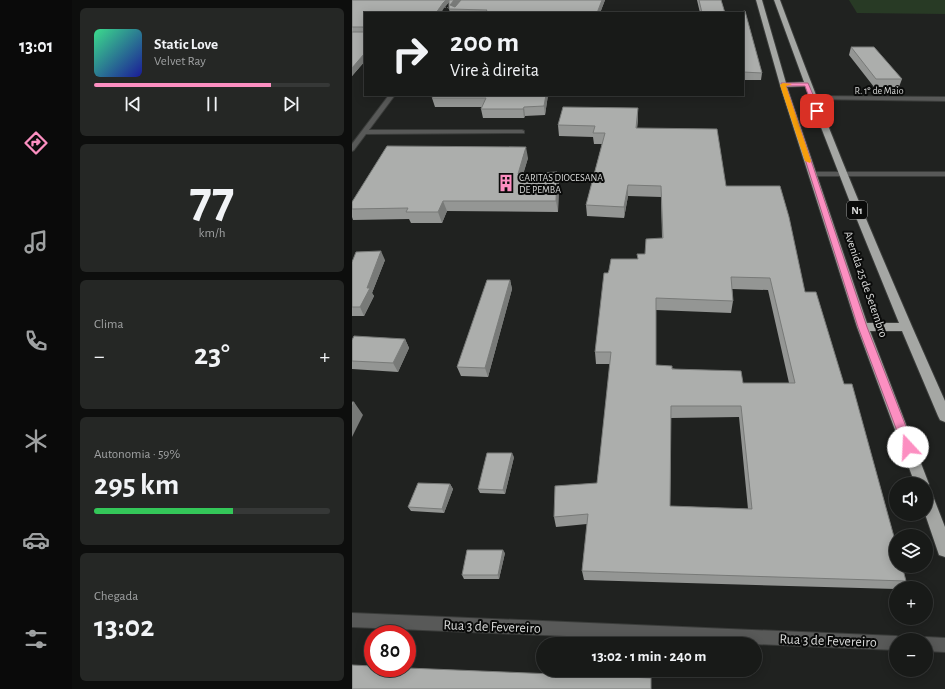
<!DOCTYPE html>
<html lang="pt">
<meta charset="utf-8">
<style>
:root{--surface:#181a18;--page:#252725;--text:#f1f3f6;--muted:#9fa1a2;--line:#363837;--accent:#fc8fc1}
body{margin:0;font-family:"Alegreya Sans",sans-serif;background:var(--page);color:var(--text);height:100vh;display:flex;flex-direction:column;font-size:15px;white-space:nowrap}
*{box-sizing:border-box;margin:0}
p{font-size:13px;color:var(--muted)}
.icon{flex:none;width:22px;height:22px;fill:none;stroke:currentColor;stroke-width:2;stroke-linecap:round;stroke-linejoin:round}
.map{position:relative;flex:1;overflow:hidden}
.panel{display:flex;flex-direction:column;gap:8px;padding:8px;background:#0d0e0d;width:280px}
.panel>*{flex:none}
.top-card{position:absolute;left:12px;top:12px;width:380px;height:84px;border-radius:0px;box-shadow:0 2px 10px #0003,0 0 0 1px var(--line);background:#181a18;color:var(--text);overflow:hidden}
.tools{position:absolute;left:537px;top:477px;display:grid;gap:8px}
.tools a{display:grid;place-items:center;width:44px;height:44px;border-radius:50%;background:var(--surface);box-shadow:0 2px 10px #0003,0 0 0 1px var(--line);font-size:20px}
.speed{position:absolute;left:12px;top:625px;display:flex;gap:8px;font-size:20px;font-weight:700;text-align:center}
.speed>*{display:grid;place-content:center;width:52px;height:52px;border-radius:50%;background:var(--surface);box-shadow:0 2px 10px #0003,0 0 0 1px var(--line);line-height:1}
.speed .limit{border:6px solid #d22;background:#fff;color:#111}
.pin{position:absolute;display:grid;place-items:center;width:34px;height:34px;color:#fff;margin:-17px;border-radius:8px;box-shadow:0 2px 6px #0006}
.me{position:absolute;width:44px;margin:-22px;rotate:340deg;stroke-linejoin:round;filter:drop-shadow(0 0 3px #0008)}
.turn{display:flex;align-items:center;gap:14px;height:84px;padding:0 20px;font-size:18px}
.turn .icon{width:52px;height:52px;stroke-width:2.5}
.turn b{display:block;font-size:28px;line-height:34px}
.big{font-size:30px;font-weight:700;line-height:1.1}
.panel .tile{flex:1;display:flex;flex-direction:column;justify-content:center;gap:6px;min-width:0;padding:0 14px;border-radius:6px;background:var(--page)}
.panel .dial{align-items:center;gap:0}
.dial b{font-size:52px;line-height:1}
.song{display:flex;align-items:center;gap:12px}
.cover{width:48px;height:48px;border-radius:6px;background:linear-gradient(135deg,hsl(150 70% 55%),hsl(240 70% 35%))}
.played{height:4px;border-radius:2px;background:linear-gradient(90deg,var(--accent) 75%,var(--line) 75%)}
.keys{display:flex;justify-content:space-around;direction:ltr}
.heat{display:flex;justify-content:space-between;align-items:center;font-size:22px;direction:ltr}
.charge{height:6px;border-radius:3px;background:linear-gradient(90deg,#34c759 59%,var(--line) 0)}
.trip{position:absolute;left:184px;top:637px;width:226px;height:40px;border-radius:20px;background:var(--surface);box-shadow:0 2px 10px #0003,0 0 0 1px var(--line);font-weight:700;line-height:40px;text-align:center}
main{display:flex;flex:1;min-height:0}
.tabs{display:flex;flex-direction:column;width:72px;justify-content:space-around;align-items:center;background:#0a0a0a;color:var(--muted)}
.tabs .icon{width:28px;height:28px}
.tabs .on{color:var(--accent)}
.tabs b{font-size:18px;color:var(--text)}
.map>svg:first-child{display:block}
.green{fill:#283a25}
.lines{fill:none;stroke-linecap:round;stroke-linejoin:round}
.lane-casing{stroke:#3a3c3a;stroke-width:2}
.street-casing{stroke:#3a3c3a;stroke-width:2}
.highway-casing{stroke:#3a3c3a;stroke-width:2}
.path{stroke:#696a69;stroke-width:1;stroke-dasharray:1 1;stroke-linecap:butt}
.lane{fill:#585958;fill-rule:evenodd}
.street{fill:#585958;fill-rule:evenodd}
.highway{fill:#a5a7a4;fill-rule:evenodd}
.wall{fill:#949694;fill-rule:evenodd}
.shaded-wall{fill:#787a78}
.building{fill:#acaeac;stroke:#787a78;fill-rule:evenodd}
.route{fill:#fc8fc1;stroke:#a45d7d}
.slow{fill:#f59e0b}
.labels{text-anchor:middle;stroke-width:4;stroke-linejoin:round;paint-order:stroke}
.far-street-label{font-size:10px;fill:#d8d9d8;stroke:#0a0b0a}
.far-poi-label{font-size:10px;fill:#d8d9d8;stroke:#0a0b0a;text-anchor:start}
.shield{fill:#0a0b0a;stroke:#9a9b9a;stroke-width:1}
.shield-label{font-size:11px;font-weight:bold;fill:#d8d9d8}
.street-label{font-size:12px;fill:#d8d9d8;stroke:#0a0b0a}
.near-street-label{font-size:14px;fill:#d8d9d8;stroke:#0a0b0a}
</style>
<main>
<nav class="tabs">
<b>13:01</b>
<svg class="icon on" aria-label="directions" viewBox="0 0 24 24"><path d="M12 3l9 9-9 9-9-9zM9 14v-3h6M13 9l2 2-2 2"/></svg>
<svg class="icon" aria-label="music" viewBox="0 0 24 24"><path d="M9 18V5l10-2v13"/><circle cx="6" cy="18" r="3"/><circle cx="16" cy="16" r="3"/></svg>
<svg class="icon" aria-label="phone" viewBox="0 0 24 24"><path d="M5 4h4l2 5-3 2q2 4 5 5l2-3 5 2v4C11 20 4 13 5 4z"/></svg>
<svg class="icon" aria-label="climate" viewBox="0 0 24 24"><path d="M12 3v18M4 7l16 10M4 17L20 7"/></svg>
<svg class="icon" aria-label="car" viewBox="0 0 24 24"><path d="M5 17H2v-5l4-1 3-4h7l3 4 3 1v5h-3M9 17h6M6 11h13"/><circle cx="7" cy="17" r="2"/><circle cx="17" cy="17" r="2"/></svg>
<svg class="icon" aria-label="filters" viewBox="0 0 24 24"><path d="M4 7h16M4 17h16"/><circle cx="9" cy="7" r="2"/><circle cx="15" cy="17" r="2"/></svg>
</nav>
<section class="panel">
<div class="tile">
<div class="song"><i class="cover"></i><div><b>Static Love</b><p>Velvet Ray</p></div></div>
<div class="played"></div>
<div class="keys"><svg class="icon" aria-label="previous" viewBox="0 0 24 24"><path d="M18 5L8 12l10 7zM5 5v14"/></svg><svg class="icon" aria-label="pause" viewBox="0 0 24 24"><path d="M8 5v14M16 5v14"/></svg><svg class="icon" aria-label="next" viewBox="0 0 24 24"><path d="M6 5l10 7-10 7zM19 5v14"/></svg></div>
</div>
<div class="tile dial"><b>77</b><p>km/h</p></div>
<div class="tile"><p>Clima</p>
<div class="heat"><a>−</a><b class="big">23°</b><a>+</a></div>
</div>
<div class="tile"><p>Autonomia · 59%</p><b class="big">295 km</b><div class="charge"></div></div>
<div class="tile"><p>Chegada</p><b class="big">13:02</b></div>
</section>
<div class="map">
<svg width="593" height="689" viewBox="0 0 593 689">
<rect width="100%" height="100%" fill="#202220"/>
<path class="green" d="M497,0H593V14L505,13Z"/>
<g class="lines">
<g class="lane-casing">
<path id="lane" d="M170,130L172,131V133L13,134L10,132L13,130Z"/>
</g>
<g class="street-casing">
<path id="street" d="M37,95H43L2,150L0,151V144Z
M460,96L593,97V101L458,99L457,98Z
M457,172H593V176H457Z
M0,613L544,636L549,638L550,640H544V650L0,627Z
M574,637L593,638V652L574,651V640H568Z"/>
</g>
<g class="highway-casing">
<path id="highway" d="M404,0H410L434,83L452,82L422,0H428C478,136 534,269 593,401V422L588,420L586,416L550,331H518L577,484L574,489L579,491L593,527V557L587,555L573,514H574V484H563L505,327L428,85ZM453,86L501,210L547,323H515L435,87Z"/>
</g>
<path class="path" d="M89,7L100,8"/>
<use href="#lane" class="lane"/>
<use href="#street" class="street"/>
<use href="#highway" class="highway"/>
</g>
<path class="wall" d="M0,0H253L248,13H98L97,9V2L92,8L13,13V61L0,76Z
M345,0H369L373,13H348Z
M391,13L410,73L409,80H391Z
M499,47L550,79L547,87H522L497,55Z
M82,95H196L193,115L173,116L172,118H131L129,109L130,107H83L80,98Z
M286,119L285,128L374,186L453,292L492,384L554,581L547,588H544V589L232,580L230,571L235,524L204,527L202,517L245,483L258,364H244L243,352L256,273L286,259L293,254L310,238L309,197L276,196L272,218L235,216L234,205L250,144H242L241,137L207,136L206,125ZM380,289L416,290L437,383H391L304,365V310L379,313L381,301ZM387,417L396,509L318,506L319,418Z
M176,158L171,174L207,183L206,212L95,211L90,223H59L57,219L1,220L0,217V202Z
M33,260L20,293L22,296L12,316H0V262Z
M158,280L160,289L136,377L109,376L105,367Z
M53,339L57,348L46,372L0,369V340Z
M162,457L153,494L128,493L126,489Z
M98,484L101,489L92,513L59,511L56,507Z
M153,553L147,579H112L110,575Z"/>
<path class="shaded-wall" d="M94,0H99L92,8L89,13H84L91,3Z
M102,0H108L109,1L103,9L98,5Z
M250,0H253L248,13H245Z
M12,54L13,58V61L0,76V68Z
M194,95H196L193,115L192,106Z
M172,107L173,116L172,118L171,109Z
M286,108V119L284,139V128Z
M174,147L176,158L168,185L166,174Z
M205,172L207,183L206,212L204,201Z
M276,185V196L272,218V207Z
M91,201L95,211L90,223L86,212Z
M29,251L33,260L20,293L22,296L12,316L8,307Z
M158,280L160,289L136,377L133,368Z
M53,339L57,348L46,372L41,363Z
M2,402L11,415L0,437V407Z
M160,453L162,457L153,494L151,490Z
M98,484L101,489L92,513L90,509Z
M151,550L153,553L147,579L146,575Z"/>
<path class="building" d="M0,0H94L91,3L84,13H13V54H12L0,68V32H11L13,31L11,27H0Z
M97,0H102L98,5L103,7L109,0H250L245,13H133L135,10L97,9Z
M347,0H369L373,13H350Z
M393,11L410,73L391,72V13H385Z
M499,47H522L550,79H524Z
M82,95H194L192,106L172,107L171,109H129L134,98H80Z
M211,107L286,108L284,128L365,129L374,186H428L437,217L453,292H464L492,384H500L544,544V566H550L554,581L230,571L236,514L202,517L203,486L245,483L259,352H243L252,273H256L257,270L259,259H286L285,254H293L294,239L311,238L309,186L276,185L272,207L234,205L253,133H241L243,126L206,125ZM379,277L418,278L443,383H391L389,371L320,369V366L304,365V298L381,301ZM319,406H389L400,509L318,506Z
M35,146L174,147L166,174L205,172L204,201H91L86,212H54L56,208L0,209V202Z
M29,251L15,288H18L8,307H0V262L4,252Z
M135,280H158L133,368L105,367Z
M2,336L53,339L41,363L0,361V340Z
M0,402H2L0,407Z
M135,453H160L151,490L126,489Z
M66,483L98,484L90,509L56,507Z
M115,550H151L146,575H110Z
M0,665L21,666V668H55L299,678V689H0Z"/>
<path class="route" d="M429,83H456L468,111L465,112L462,111L453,86H434L515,327L562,447L560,451L556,452L553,451L551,447L506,327Z"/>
<path class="slow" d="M431,83L440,84L434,86L459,161L458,163L453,161L428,85Z"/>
<defs>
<g id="building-bare" transform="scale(1.38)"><path d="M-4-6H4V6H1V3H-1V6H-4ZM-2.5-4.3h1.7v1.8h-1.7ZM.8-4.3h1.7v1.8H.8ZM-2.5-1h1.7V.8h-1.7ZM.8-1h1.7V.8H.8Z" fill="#fc8fc1" stroke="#0a0b0a" stroke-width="2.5" paint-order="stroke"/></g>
</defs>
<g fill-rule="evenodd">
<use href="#building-bare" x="154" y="183"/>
</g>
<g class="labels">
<g class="far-street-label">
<text x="527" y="94">R. 1º de Maio</text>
</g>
<g class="far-poi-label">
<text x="167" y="181">CARITAS DIOCESANA<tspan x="167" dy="12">DE PEMBA</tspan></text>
</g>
<rect class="shield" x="495" y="201" width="20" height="18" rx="3"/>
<g class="shield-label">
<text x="505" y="214">N1</text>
</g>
<g class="street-label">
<text transform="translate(514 284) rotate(71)" y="4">Avenida 25 de Setembro</text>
</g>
<g class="near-street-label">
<text transform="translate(140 626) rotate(2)" y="5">Rua 3 de Fevereiro</text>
<text transform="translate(476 640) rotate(2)" y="5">Rua 3 de Fevereiro</text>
</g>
</g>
</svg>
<div class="tools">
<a><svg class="icon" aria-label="sound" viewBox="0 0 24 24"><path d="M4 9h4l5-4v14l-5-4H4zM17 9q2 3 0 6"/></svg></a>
<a><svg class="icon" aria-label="layers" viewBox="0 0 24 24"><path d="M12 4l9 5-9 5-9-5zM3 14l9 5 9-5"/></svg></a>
<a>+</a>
<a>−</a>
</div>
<div class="speed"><div class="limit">80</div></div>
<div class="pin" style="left:465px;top:111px;background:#d93025"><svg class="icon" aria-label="arrive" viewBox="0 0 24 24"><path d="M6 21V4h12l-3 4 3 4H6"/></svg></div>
<svg class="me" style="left:556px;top:447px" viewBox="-20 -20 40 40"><circle r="19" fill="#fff"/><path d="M0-13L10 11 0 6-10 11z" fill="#fc8fc1"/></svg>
<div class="trip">13:02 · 1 min · 240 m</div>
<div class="top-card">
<div class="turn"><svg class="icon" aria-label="right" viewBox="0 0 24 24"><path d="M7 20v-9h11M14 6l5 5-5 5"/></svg><div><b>200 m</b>Vire à direita</div></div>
</div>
</div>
</main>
